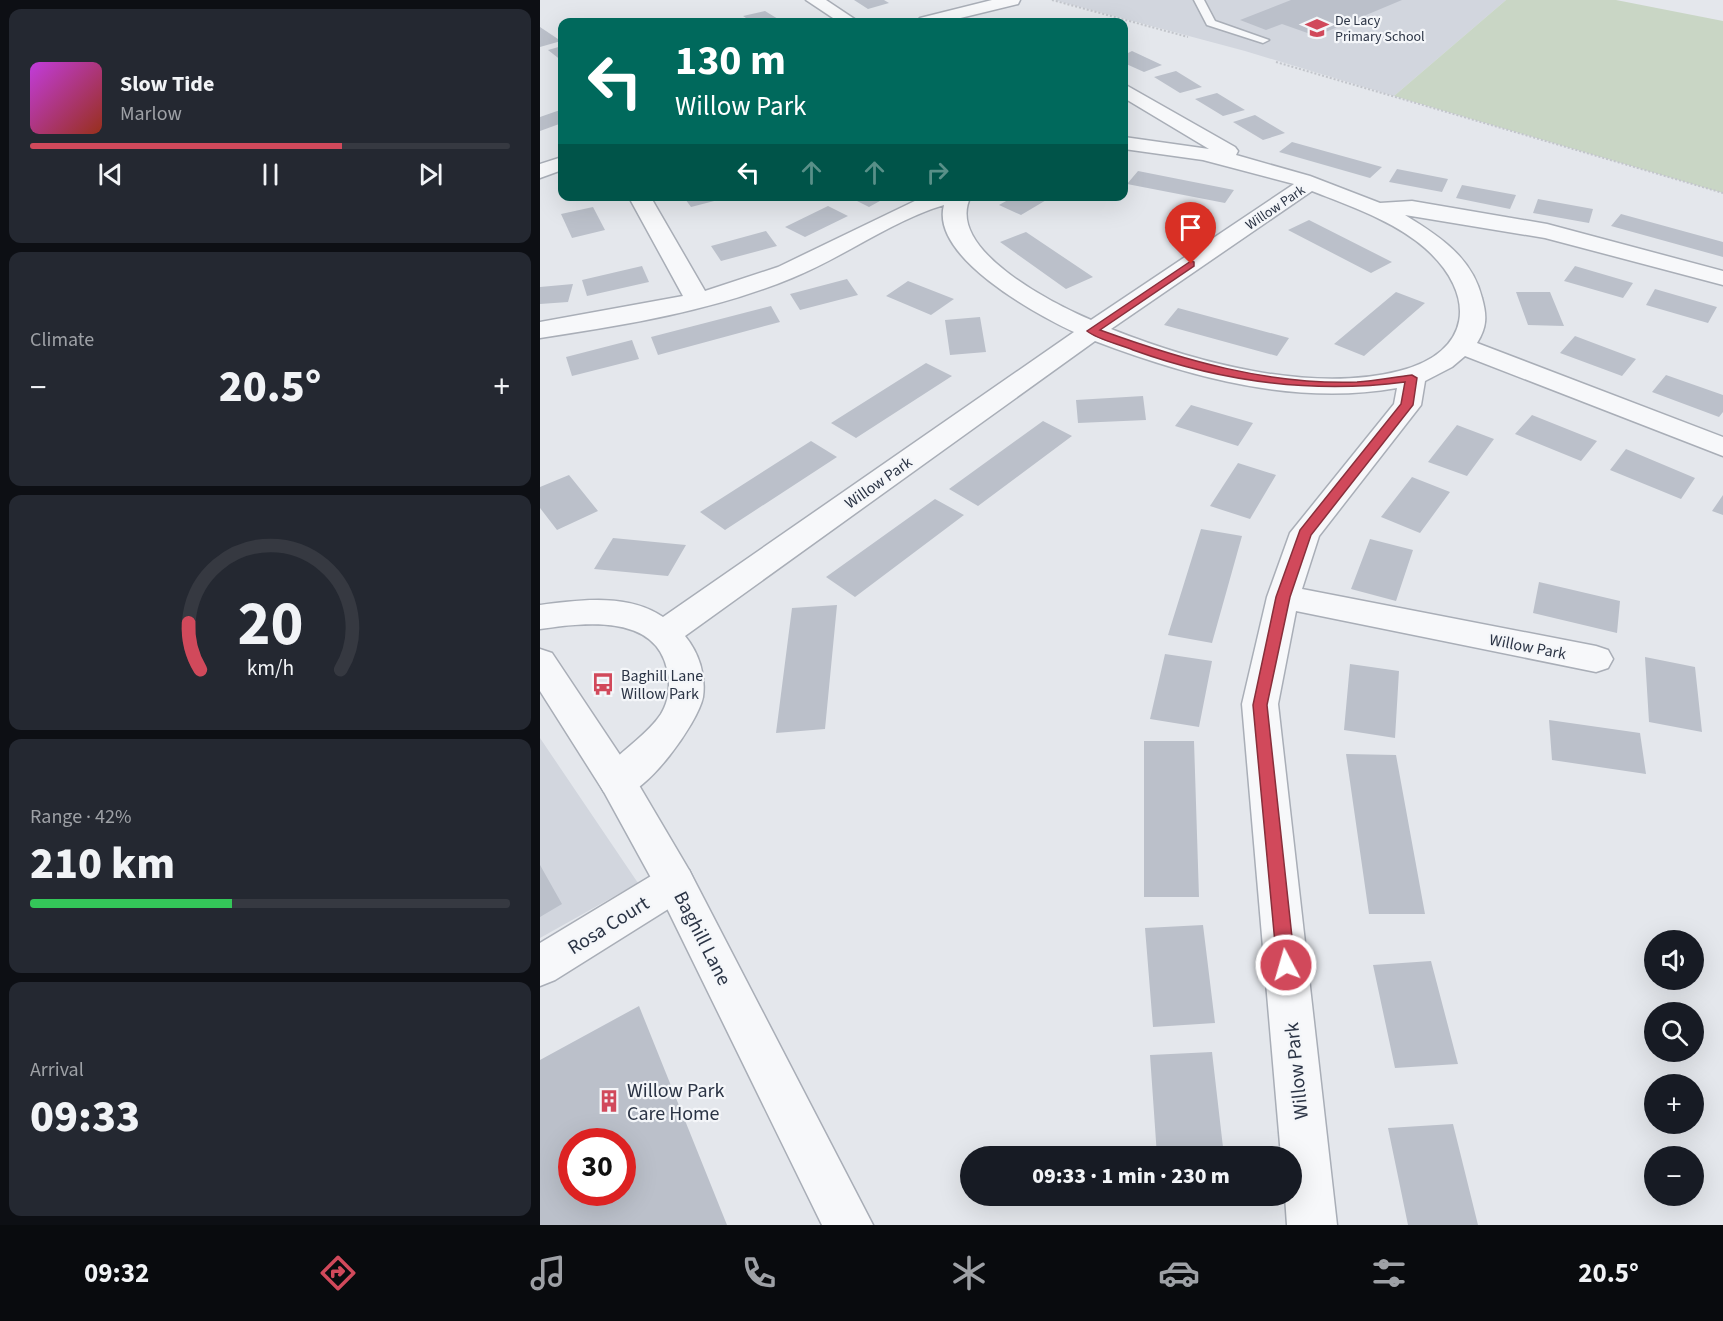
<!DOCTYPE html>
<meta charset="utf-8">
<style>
:root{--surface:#171b24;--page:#242831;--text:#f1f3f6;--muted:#9ea1a6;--line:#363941;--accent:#d1495b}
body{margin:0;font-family:"Source Sans 3",sans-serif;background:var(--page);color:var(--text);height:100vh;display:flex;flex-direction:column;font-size:22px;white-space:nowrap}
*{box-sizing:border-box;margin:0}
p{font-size:20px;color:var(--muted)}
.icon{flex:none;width:33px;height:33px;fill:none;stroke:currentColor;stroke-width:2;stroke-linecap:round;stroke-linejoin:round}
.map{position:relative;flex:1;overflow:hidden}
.drawer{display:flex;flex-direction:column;gap:9px;padding:9px;background:#0d0f14;width:540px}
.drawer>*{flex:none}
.guide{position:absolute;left:18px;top:18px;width:570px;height:183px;border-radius:12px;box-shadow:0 6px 24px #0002;background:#00695c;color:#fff;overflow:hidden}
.controls{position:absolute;left:1104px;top:930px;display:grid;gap:12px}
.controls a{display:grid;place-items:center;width:60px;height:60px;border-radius:50%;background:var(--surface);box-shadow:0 6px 24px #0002;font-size:30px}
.speed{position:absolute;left:18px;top:1128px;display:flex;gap:12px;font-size:30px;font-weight:700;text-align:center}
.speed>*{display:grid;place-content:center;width:78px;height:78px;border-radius:50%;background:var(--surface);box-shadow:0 6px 24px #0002;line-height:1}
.speed .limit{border:9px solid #d22;background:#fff;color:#111}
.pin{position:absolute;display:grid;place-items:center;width:51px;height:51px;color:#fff;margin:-62px -26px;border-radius:50% 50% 50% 0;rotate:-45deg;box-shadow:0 0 6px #0007}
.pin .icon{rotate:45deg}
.me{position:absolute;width:66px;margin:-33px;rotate:354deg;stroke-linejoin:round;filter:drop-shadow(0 0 4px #0008)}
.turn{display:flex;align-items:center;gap:21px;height:126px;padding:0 18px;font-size:27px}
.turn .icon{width:78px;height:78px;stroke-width:2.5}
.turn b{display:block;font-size:42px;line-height:51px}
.lanes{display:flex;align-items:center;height:57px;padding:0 18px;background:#0003;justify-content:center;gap:30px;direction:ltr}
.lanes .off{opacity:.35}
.big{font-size:45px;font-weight:800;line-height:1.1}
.drawer .card{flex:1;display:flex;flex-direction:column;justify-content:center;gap:9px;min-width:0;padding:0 21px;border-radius:12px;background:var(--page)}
.drawer .dial{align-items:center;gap:0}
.dial svg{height:156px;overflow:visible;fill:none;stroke:var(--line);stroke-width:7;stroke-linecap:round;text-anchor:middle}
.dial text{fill:var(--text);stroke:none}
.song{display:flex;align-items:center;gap:18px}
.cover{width:72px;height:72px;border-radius:9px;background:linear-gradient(135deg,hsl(290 70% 55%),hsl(10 70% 35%))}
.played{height:6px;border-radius:3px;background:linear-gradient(90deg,var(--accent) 65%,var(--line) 65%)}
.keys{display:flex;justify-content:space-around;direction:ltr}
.heat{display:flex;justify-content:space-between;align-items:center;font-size:33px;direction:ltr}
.charge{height:9px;border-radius:4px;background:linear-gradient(90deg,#34c759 42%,var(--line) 0)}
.trip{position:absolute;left:420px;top:1146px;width:342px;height:60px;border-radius:30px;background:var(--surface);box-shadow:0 6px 24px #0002;font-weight:800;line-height:60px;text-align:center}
.menu{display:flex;height:96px;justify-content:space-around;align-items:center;background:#090b0e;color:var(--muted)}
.menu .icon{width:42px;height:42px}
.menu .on{color:var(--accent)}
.menu b{font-size:27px;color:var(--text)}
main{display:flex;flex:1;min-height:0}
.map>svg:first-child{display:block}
.built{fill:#d2d6de}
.green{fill:#c9d6c5}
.building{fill:#bbc0ca;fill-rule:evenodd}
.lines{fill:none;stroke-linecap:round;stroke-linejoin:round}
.service-casing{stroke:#a9aeb7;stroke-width:3}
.minor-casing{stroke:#a9aeb7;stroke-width:3}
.tertiary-casing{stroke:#a9aeb7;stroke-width:3}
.path{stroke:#c2c5cb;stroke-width:2;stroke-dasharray:2 2;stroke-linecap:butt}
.service{fill:#f7f8fa;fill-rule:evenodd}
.minor{fill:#f7f8fa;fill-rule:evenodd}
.tertiary{fill:#f7f8fa;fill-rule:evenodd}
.route{fill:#d1495b;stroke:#882f3b;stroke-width:1.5}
.labels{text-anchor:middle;stroke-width:4.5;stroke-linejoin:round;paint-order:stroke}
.far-poi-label{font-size:14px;fill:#2b3445;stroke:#f4f6f9;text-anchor:start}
.far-street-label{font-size:14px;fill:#2b3445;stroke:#f4f6f9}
.street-label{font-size:16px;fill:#2b3445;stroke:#f4f6f9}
.poi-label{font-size:16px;fill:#2b3445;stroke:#f4f6f9;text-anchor:start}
.near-street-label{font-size:20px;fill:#2b3445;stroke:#f4f6f9}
.near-poi-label{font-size:20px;fill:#2b3445;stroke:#f4f6f9;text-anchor:start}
</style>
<main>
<section class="drawer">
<div class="card">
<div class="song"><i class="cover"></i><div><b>Slow Tide</b><p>Marlow</p></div></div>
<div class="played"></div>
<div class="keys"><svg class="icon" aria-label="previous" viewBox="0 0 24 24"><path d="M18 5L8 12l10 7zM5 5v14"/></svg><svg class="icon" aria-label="pause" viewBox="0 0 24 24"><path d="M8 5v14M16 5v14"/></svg><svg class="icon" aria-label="next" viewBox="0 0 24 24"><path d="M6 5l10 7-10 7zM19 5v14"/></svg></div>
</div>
<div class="card"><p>Climate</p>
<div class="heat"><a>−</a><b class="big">20.5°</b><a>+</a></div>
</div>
<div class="card dial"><svg viewBox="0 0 100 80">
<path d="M14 69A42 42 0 1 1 86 69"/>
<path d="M14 69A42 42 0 0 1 8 45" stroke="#d1495b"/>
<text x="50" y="56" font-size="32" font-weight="700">20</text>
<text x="50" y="72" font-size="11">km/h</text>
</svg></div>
<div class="card"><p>Range · 42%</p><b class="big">210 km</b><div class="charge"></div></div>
<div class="card"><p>Arrival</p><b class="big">09:33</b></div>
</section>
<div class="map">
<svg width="1183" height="1225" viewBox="0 0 1183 1225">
<rect width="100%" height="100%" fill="#e4e7ec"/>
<path class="built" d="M514,0H966L854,96L705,51Z
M0,738L98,883L0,938Z"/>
<path class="green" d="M966,0H1076L1183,21V193L854,96Z"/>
<path class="building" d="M314,0H344L349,3L328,9Z
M751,0H862L776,36L742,24L726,30L700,20Z
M225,11L243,22H212L203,16Z
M0,27L21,41L0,47Z
M22,46V61L8,50Z
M592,51L622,65L604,72L584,63V55Z
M636,71L662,87L640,93L614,77Z
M677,93L705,110L683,116L655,99Z
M20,110L22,123L0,131V117Z
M715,115L745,133L723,140L693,122Z
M752,142L842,167L830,178L739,152Z
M857,169L908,179L902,192L849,182Z
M598,171L694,190L685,203L587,184Z
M922,185L976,195L970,209L916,198Z
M143,196H179L182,199L151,207Z
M307,196H349L329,207Z
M475,196H513L481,215L459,205Z
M998,199L1053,209L1049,223L993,213Z
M288,206L308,216L265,237L245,227Z
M53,207L65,230L32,238L21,214Z
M1081,214L1183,242V257L1071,226Z
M769,220L852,262L831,273L748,230Z
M226,231L237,246L181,261L171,246Z
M486,232L553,277L526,289L460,242Z
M102,266L109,282L47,296L42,280Z
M1035,266L1093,283L1083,298L1024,281Z
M307,279L318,295L260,310L250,294Z
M368,281L414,299L391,315L346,296Z
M33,284L28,302L0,304V287Z
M1115,289L1177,307L1168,323L1106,305Z
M856,292L885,303L824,356L794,344Z
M976,292H1010L1024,326L988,325Z
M231,306L240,322L118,355L111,337Z
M638,308L749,338L737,356L624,325Z
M440,317L446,352L410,355L405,320Z
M1035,336L1096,359L1082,376L1020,353Z
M92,340L99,359L32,376L26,357Z
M386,363L412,376L316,438L291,423Z
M1126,375L1183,395V412L1179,417L1112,392Z
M603,396L606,420L538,423L536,400Z
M651,405L713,423L698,446L635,426Z
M992,415L1057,441L1041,461L975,434Z
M503,421L532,436L438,506L409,489Z
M917,425L954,439L927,476L888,462Z
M271,441L297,457L185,530L160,512Z
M1086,449L1155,478L1141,499L1070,470Z
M698,463L736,475L710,519L670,506Z
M29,475L58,511L17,530L0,508V487Z
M872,477L910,492L880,533L841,517Z
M1183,495V515L1172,511Z
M395,499L424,515L315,597L286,577Z
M661,529L702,536L672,643L628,635Z
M73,538L146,545L128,576L54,569Z
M830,539L873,550L856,601L811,589Z
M999,582L1080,601L1077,633L993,613Z
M297,605L285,729L236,733L252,608Z
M625,654L672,661L659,727L610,719Z
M1105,657L1155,667L1162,732L1109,722Z
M810,664L859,671L855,738L804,730Z
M1009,720L1100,733L1106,774L1012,760Z
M604,741H654L659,897H604Z
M806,754L856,755L885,914H829Z
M0,865L22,904L0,917Z
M663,925L675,1023L613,1027L605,928Z
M891,961L918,1064L855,1068L833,965Z
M99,1006L187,1225H0V1060ZM32,1142H82V1192H32Z
M672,1052L684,1156H617L610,1055Z
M913,1124L938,1225H868L848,1128Z"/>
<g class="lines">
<g class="service-casing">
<path id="service" d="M654,0H664L675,21L729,40L723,43L667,25Z"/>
</g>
<g class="minor-casing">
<path id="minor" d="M266,0H286L319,22H299Z
M452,0H480L478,4L404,22H377L380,18Z
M584,84L695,147L698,151L696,155L770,176L840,203L872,201L1007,224L1183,271V285L1005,238L865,215C899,236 932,257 942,298C947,316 947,327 937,343L1183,437V456L925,356L912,367L885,381L881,405L779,536L762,589L1056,646L1068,650L1073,659L1068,668L1056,672L756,611L738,704L797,1225H747L745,1196H752V1156H741L702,704L727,597L750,533L854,404L857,388C754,406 650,377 555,341L145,636C159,653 166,675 163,697C158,723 105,797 77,797C73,797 67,793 64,792L58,781C72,754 104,740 121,714C129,701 131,684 127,669C115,613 42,623 0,629V605C39,600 88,593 123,617L534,332C496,314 390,257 404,205C355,219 302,258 252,278C173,311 85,325 0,338V322L143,296L91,201L94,196H110L165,291L238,267L381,198L431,196C403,249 514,304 551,320L754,184L663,160L584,149V137L669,149L584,98ZM772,191C810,206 854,221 885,248C938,295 932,353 859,371C770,394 654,362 571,329Z
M22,157V170L0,178V164Z
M135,865L149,870L155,883L149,896L15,980L0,986V943L121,870Z"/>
</g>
<g class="tertiary-casing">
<path id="tertiary" d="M0,649L12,653L90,770L149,870L333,1225H282L121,896L64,792L0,691Z"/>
</g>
<path class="path" d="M512,0L648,37
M736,62L1183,193"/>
<use href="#service" class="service"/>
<use href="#minor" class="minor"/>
<use href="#tertiary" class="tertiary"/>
</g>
<path class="route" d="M651,261L654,262V266L560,330C643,360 727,385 817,382C835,381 854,377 872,375L877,378L873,405L771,535L750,597L727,705L755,965L752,971L746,973L740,971L737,965L713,705L736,597L760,530L861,404L865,382C772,394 682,382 593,350C579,344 558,340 547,331Z"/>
<defs>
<g id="school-bare" transform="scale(1.8)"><path d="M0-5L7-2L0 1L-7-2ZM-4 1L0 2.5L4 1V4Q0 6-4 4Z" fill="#d1495b" stroke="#f4f6f9" stroke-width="2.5" paint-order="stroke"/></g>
<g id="bus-bare" transform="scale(1.8)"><path d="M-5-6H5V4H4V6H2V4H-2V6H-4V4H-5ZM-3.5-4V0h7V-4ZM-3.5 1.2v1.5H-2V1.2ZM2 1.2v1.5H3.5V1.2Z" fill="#d1495b" stroke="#f4f6f9" stroke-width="2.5" paint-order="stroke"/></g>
<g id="building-bare" transform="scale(1.8)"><path d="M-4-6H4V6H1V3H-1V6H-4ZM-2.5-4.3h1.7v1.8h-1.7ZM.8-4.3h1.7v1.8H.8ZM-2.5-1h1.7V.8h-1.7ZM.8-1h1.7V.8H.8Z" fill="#d1495b" stroke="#f4f6f9" stroke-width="2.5" paint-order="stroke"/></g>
</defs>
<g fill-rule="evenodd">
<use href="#school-bare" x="777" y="28"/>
<use href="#bus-bare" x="63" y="684"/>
<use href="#building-bare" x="69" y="1101"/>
</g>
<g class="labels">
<g class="far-poi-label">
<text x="795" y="25">De Lacy<tspan x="795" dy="16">Primary School</tspan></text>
</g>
<g class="far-street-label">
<text transform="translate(735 207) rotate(-34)" y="5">Willow Park</text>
</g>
<g class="street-label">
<text transform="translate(338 482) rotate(-35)" y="6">Willow Park</text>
<text transform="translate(988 646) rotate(11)" y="6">Willow Park</text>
</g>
<g class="poi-label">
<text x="81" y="681">Baghill Lane<tspan x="81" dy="18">Willow Park</tspan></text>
</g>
<g class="near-street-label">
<text transform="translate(68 925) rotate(-32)" y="7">Rosa Court</text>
<text transform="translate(163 938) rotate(63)" y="7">Baghill Lane</text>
<text transform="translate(756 1071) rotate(-96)" y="7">Willow Park</text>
</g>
<g class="near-poi-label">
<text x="87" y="1097">Willow Park<tspan x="87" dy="23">Care Home</tspan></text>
</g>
</g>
</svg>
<div class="controls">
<a><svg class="icon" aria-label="sound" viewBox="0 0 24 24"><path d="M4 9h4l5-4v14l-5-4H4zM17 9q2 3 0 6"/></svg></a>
<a><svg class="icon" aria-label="search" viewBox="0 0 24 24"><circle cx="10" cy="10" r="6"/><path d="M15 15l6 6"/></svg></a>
<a>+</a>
<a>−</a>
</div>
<div class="speed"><div class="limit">30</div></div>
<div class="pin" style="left:651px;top:264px;background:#d93025"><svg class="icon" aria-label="arrive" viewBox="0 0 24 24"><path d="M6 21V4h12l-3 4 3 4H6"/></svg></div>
<svg class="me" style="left:746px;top:965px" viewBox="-20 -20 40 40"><circle r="17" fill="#d1495b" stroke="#fff" stroke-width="3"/><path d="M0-11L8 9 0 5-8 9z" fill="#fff"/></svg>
<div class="trip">09:33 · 1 min · 230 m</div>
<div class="guide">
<div class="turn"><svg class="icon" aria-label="left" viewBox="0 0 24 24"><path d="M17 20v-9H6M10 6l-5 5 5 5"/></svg><div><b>130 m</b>Willow Park</div></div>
<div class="lanes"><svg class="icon" aria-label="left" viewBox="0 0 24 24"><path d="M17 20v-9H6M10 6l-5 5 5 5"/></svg><svg class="icon off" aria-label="ahead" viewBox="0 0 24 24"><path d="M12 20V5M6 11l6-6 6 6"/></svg><svg class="icon off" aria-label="ahead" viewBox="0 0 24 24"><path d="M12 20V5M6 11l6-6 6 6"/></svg><svg class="icon off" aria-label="right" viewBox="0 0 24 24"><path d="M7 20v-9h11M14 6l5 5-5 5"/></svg></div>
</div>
</div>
</main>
<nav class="menu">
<b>09:32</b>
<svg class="icon on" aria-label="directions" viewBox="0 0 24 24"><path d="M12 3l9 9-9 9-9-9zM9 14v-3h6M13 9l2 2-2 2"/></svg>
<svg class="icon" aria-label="music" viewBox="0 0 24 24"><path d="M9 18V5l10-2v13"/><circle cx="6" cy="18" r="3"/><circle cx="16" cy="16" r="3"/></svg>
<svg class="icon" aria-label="phone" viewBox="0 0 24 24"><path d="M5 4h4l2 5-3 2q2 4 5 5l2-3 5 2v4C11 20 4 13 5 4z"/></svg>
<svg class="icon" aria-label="climate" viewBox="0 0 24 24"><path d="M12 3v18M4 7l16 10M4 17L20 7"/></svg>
<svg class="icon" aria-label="car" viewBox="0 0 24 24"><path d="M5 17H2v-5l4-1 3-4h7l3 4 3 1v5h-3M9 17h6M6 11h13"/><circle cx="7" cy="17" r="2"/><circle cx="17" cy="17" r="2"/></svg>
<svg class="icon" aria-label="filters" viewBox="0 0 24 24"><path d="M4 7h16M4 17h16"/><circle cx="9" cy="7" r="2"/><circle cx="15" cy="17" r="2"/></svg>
<b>20.5°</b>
</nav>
